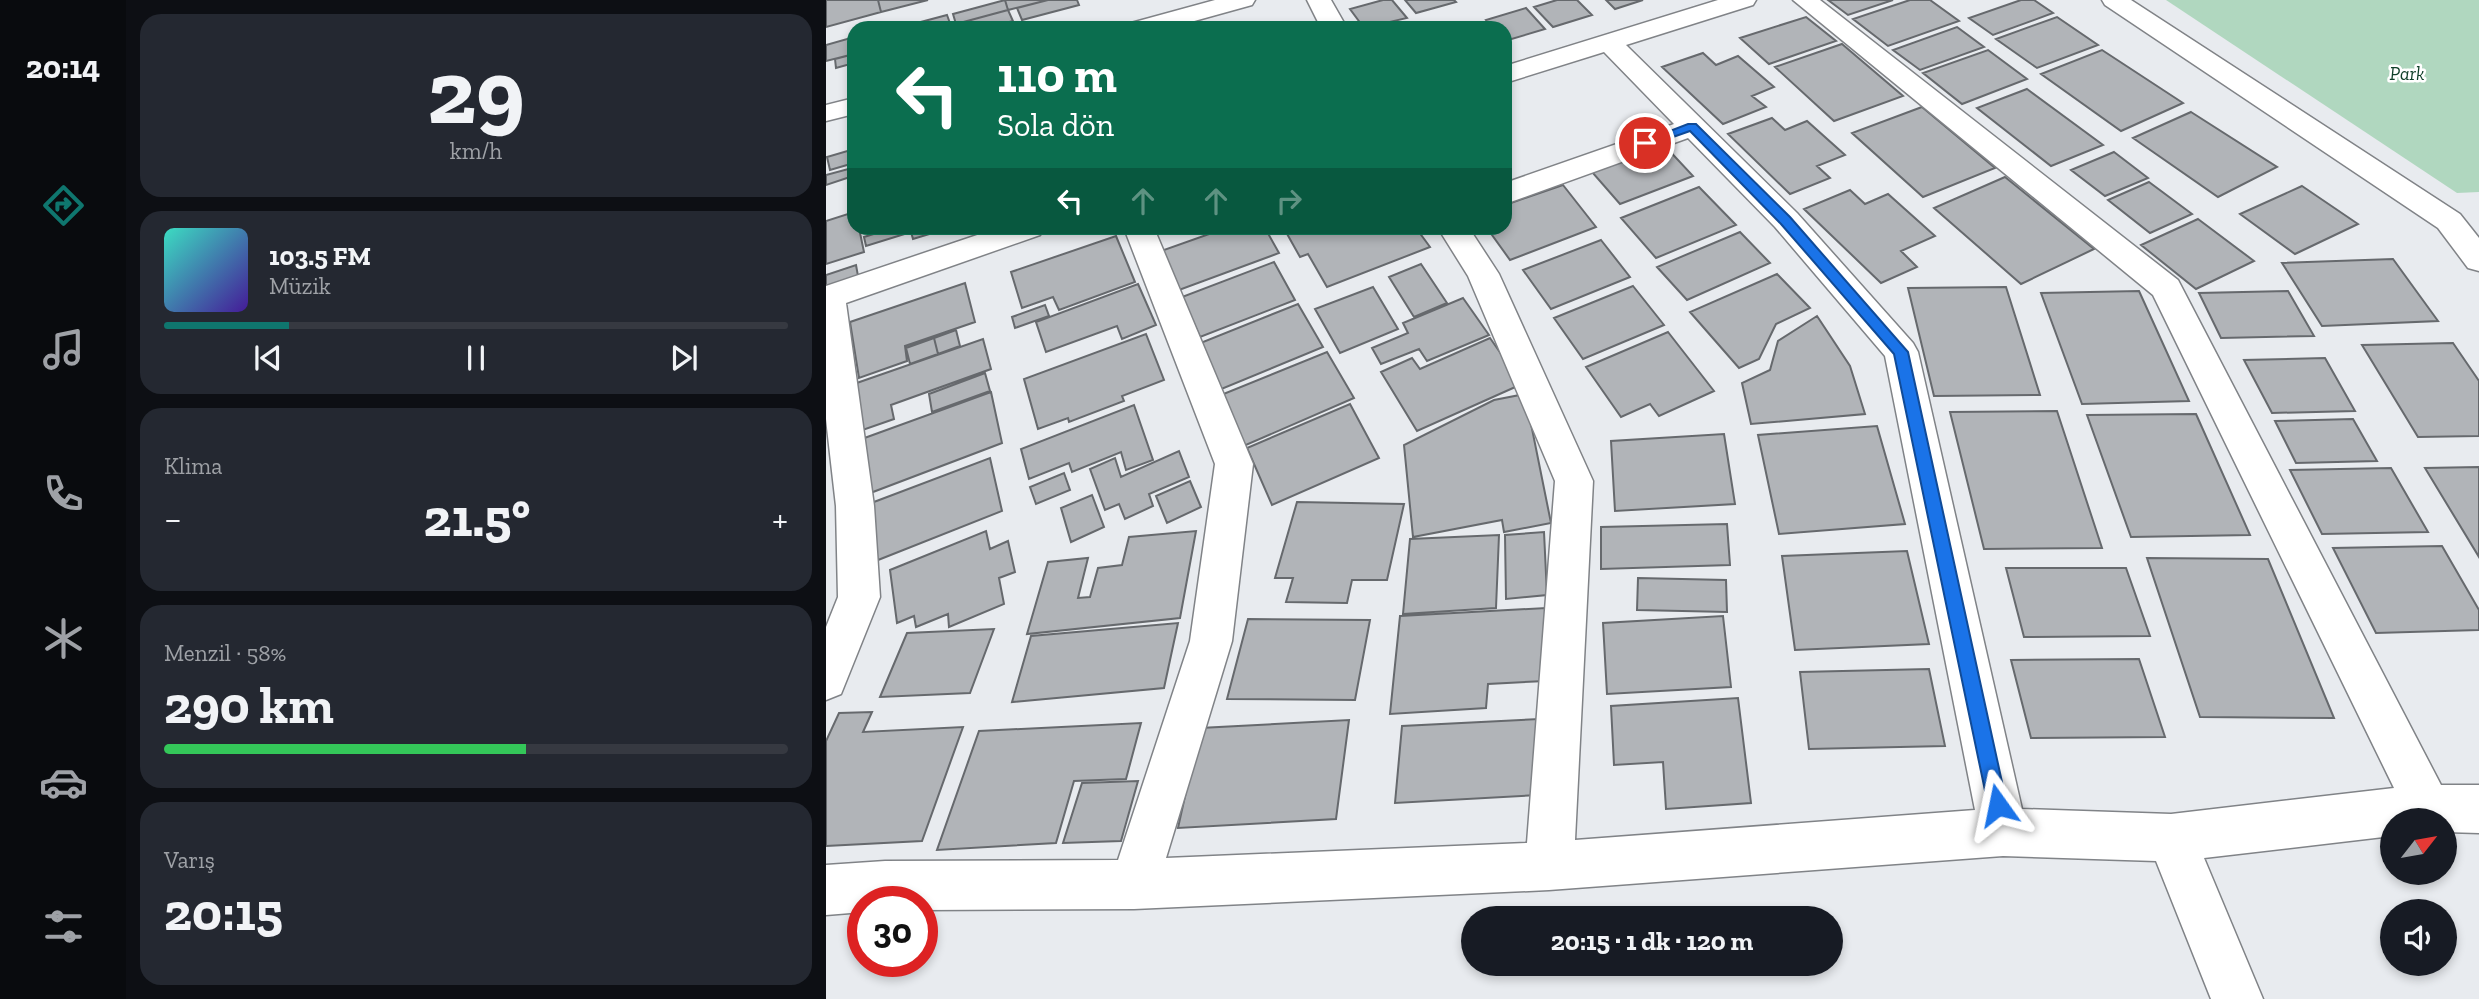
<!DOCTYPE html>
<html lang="tr">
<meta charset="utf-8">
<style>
:root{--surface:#171b24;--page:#242831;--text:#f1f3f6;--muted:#9ea1a6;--line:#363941;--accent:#0f766e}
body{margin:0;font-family:"Zilla Slab",serif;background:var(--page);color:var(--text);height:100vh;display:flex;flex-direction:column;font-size:26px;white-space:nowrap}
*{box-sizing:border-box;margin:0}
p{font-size:23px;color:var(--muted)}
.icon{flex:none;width:38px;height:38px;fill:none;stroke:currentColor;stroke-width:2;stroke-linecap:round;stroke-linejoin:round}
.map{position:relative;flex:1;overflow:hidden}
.details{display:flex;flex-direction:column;gap:14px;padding:14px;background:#0d0f14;width:700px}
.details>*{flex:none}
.hud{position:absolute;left:21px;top:21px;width:665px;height:214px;border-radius:21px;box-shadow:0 4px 10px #0003;background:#0b6e4f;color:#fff;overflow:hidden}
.needle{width:46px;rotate:59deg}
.buttons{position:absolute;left:1554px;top:808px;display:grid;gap:14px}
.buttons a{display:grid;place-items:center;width:77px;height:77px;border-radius:50%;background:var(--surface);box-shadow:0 4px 10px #0003;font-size:35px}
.speed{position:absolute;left:21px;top:886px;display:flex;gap:14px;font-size:35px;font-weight:700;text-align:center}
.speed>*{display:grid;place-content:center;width:91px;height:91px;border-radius:50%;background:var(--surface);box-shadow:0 4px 10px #0003;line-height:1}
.speed .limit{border:10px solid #d22;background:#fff;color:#111}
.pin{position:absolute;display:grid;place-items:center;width:60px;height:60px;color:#fff;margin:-30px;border:4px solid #fff;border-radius:50%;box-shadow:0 2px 7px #0007}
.me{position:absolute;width:77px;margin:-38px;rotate:348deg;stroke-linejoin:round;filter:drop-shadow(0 0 5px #0008)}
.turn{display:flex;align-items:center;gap:24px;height:147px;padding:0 35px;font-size:32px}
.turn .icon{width:91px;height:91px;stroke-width:2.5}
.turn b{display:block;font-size:49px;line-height:60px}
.lanes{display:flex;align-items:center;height:66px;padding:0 35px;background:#0003;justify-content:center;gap:35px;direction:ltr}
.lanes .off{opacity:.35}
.big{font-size:52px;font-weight:700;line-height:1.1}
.details .card{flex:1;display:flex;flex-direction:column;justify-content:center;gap:10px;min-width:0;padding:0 24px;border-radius:21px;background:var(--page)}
.details .dial{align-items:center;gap:0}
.dial b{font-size:91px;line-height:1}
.song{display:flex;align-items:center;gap:21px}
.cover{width:84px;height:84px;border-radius:10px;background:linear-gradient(135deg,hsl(170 70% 55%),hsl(260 70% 35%))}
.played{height:7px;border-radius:4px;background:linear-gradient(90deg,var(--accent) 20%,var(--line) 20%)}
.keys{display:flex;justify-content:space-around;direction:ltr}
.heat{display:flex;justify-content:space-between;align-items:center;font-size:38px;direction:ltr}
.charge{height:10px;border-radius:5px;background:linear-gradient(90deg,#34c759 58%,var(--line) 0)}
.trip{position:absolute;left:635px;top:906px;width:382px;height:70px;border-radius:35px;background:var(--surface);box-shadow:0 4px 10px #0003;font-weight:700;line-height:70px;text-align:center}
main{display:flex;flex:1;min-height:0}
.dock{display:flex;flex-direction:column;width:126px;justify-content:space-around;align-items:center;background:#090b0e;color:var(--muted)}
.dock .icon{width:49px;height:49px}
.dock .on{color:var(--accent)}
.dock b{font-size:32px;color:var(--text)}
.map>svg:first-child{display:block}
.green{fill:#b0d7bf}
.building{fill:#b1b4b8;stroke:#66696d;stroke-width:2}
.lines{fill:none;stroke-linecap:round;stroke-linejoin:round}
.street-casing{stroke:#808387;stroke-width:3}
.street{fill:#fff;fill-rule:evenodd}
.route{fill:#1a73e8;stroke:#114b97;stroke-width:2}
.labels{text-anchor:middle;stroke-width:5;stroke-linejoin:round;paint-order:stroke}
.far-park-label{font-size:19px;font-style:italic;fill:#0e3e27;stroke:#fff}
</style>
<main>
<nav class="dock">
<b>20:14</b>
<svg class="icon on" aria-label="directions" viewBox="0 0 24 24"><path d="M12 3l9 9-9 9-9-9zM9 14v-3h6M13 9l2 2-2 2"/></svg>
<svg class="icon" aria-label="music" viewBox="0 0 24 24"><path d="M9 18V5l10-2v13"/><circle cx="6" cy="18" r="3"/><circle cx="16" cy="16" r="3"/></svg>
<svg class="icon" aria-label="phone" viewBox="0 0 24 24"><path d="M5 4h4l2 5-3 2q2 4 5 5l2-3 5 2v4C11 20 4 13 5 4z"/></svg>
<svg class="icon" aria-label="climate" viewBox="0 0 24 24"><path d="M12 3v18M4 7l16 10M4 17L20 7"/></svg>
<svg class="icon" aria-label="car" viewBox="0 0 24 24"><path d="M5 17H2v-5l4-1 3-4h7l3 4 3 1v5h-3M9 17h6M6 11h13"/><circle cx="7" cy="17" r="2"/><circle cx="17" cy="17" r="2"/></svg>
<svg class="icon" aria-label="filters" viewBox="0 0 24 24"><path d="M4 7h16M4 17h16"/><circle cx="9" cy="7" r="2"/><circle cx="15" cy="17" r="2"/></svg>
</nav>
<section class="details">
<div class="card dial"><b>29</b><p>km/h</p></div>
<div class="card">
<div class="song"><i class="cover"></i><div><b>103.5 FM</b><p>Müzik</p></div></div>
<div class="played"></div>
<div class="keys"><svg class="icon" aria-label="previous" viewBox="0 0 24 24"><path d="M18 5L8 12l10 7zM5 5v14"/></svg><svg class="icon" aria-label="pause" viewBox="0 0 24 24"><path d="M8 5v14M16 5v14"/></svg><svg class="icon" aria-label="next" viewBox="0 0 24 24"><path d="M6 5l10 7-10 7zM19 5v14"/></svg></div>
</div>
<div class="card"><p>Klima</p>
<div class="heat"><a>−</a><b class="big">21.5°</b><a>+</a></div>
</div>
<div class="card"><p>Menzil · 58%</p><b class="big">290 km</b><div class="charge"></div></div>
<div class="card"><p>Varış</p><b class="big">20:15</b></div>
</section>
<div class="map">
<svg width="1653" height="999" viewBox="0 0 1653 999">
<rect width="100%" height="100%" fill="#e8ebef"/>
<path class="green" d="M1340,0H1653V192L1631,193Z"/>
<path class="building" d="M0,0H52L55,12L0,27Z
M52,0H102L55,12Z
M179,0L182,10L130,24L127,14Z
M179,0H222L182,10Z
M222,0H251L253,5L196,20L191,8Z
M557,0H566L581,18L538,28L524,9Z
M579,0H628L630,2L590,13Z
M731,0H751L766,15L727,27L708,7Z
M780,0H817L789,9Z
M1002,0H1067L1022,15Z
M1084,0H1104L1133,21L1062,46L1027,19Z
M1195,0H1208L1227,13L1167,35L1143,18Z
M700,8L719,29L679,41V28H667L660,20Z
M182,10L187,21L161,28H131L130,24Z
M121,15L125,26L118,28H72Z
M980,17L1010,41L943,64L914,38Z
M1231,17L1272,45L1211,68L1170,39Z
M1131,27L1158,47L1094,70L1067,50Z
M28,37V54L0,61V45Z
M1016,44L1077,96L1008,121L949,67Z
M1162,50L1201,79L1136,104L1097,73Z
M1276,50L1357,103L1295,131L1215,74Z
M877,53L890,65L912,56L948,87L926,96L940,107L897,124L836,67Z
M28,54V63L10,68L9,59Z
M1201,89L1277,145L1225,166L1151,108Z
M1096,107L1169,168L1097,197L1026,133Z
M1365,112L1451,167L1392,197L1307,138Z
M946,118L959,130L981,121L1019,155L991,166L1004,178L964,194L902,134Z
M838,145L867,176L794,204L766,172Z
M28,149V163L4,170L1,157Z
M1288,152L1322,178L1279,196L1245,170Z
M26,168L27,176L0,185V175Z
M1179,177L1268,249L1195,284L1108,208Z
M1323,182L1366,214L1324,233L1282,200Z
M737,185L770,227L684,260L661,228H679V205Z
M1476,186L1532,224L1469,254L1414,214Z
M873,187L910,225L830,258L795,218Z
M1024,190L1039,204L1062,194L1109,236L1075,251L1091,267L1055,283L978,209Z
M28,212V228H33L38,252L0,264V221Z
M1372,219L1428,261L1370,289L1315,245Z
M56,228H123L87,239L85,232L40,246L38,237L57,231Z
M400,228H439L453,253L353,290L335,251Z
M471,228H503L504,230L536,228L539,231L549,228H590L604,247L501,287L482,254L474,257L460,232Z
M914,232L944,263L861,300L831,267Z
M290,236L309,282L233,310L227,297L196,308L185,272Z
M775,240L804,277L725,309L697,270Z
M1567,259L1612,321L1496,326L1456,263Z
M448,262L469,300L374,337L356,297Z
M595,264L621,303L588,317L563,277Z
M30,265L32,276L0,286V275Z
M951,274L984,308L950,324L933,359L913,368L864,312Z
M139,283L149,322L79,346L81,361L33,378L24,322Z
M312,284L330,325L296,339L291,326L220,352L210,322Z
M807,286L838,325L757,359L728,318Z
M547,287L572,329L514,353L489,309Z
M1180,287L1214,395L1108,396L1082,288Z
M1313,291L1363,401L1256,404L1215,293Z
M1462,291L1488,336L1395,338L1373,293Z
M637,298L663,335L601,361L593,349L555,364L546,348L582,333L577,323Z
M472,304L497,347L393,390L372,344Z
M219,305L223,316L189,328L186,317Z
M991,316L1024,366L1039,414L925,424L916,383L944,370L952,341Z
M130,330L134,346L112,354L108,338Z
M842,332L888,391L833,416L824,404L795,417L760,367Z
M320,334L338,380L296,396L298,401L243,422L242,418L212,429L198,379Z
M108,338L112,354L84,364L80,348Z
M664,338L696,384L591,431L555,372L586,358L594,369Z
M157,339L165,369L65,405L68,419L31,432L25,385Z
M1627,343L1653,381V436L1592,437L1536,345Z
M501,352L528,398L413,448L390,397Z
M1499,358L1529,411L1446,413L1418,360Z
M159,373L164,391L106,412L103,394Z
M165,392L176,443L39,495L33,440Z
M699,394L725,523L678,532L676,520L587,537L578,445L668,400Z
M524,404L553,458L446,505L421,448Z
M308,405L327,460L300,470L295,452L246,472L243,463L203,479L195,449Z
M1231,411L1276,548L1158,549L1124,412Z
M1370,414L1424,535L1305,537L1261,415Z
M1527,419L1551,461L1470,463L1449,421Z
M1051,426L1079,524L953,534L932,435Z
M898,434L909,504L789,511L785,441Z
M353,451L363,477L323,494L327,506L299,519L293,504L279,510L264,469L289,458L295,477Z
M164,458L176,511L47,562L40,505Z
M1653,467V557L1599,468Z
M1565,468L1602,532L1496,534L1464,470Z
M238,473L244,490L210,504L204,487Z
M364,481L375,507L341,523L330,496Z
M266,495L278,527L245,542L235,508Z
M471,502L578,504L561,580H526L521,603L460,602L467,578H449Z
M901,524L904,565L775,569V527Z
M160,531L164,549L182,541L189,572L173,578L178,604L123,627L122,614L90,627L88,616L71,623L64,570Z
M370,531L354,618L201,634L222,562L262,558L252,598L264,597L272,568L296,565L303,537Z
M718,532L721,595L680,599L679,535Z
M673,535L670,608L577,614L584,539Z
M1616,546L1653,610V630L1550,633L1507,548Z
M1081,551L1103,644L969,650L956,556Z
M1321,558L1442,559L1508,718L1374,717Z
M1180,568H1300L1324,636L1198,637Z
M812,578L900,580L901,612L811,610Z
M720,608L719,681L662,684L660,708L564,714L574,616Z
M897,616L905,687L781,694L777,623Z
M422,619L544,620L529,700L401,699Z
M352,623L338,688L186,702L205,636Z
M168,629L144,693L54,697L81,633Z
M1313,659L1339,737L1205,738L1185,660Z
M1103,669L1119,746L983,749L974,672Z
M912,698L925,803L840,809L837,762L788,765L785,706Z
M46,712L37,732L137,727L96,841L0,846V741L13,713Z
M713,719L712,795L569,803L576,726Z
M523,720L510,819L352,828L374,728Z
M315,723L300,779L248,781L230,843L111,850L153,731Z
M312,781L295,841L237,843L256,783Z"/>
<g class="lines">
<g class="street-casing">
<path id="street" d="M389,0H429L426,5L343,28H301L305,23Z
M481,0H505L521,28H495Z
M892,0H930L927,5L800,45L971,213L1087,343L1092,352L1196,809L1345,814L1568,788L1327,295L967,0H994L1352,280L1615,785H1653V833L1619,832V821H1566V836L1378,858L1437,999H1385L1330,861L1177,856L723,890L308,909L96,910V901H37V912L0,915V865L59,861L292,860L364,641L389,464L298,228H328L427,464L406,641L340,858L701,843L729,481L642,276L612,228H643L673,274L767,481L749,840L1149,810L1059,356L949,227L862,138L679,204V183L848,124L778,52L679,83V66Z
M1276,0H1305L1634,214L1653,238V271L1642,268L1612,228L1279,5Z
M28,98V114L0,121V105Z
M172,228H218L214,235L20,303L48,506L54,597L15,694L0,700V627L12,597L10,506L0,419V286Z"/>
</g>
<use href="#street" class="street"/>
</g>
<path class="route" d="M862,124H870L964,217L1082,352L1181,805L1178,812L1172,815L1165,812L1162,805L1068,354L955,224L864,131L819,147L813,143Z"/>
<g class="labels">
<g class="far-park-label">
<text x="1581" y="80">Park</text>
</g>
</g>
</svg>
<div class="buttons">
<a><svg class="needle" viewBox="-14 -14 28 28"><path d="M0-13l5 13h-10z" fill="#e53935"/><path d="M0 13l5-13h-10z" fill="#9ea1a6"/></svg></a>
<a><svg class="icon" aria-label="sound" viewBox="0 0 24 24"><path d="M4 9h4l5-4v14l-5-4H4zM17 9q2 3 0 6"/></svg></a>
</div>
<div class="speed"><div class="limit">30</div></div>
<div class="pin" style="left:819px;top:143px;background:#d93025"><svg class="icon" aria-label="arrive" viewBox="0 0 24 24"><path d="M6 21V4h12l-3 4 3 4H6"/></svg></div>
<svg class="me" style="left:1172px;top:805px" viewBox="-20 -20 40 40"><path d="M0-17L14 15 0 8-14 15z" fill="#1a73e8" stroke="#fff" stroke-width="4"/></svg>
<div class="trip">20:15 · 1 dk · 120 m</div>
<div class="hud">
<div class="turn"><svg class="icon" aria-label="left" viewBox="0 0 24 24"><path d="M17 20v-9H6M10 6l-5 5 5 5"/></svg><div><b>110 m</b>Sola dön</div></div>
<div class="lanes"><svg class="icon" aria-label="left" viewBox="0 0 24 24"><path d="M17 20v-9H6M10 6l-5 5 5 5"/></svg><svg class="icon off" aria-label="ahead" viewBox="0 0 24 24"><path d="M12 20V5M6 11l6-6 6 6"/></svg><svg class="icon off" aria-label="ahead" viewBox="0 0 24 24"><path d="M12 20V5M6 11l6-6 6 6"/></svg><svg class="icon off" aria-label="right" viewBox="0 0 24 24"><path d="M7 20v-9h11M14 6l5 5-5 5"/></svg></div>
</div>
</div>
</main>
